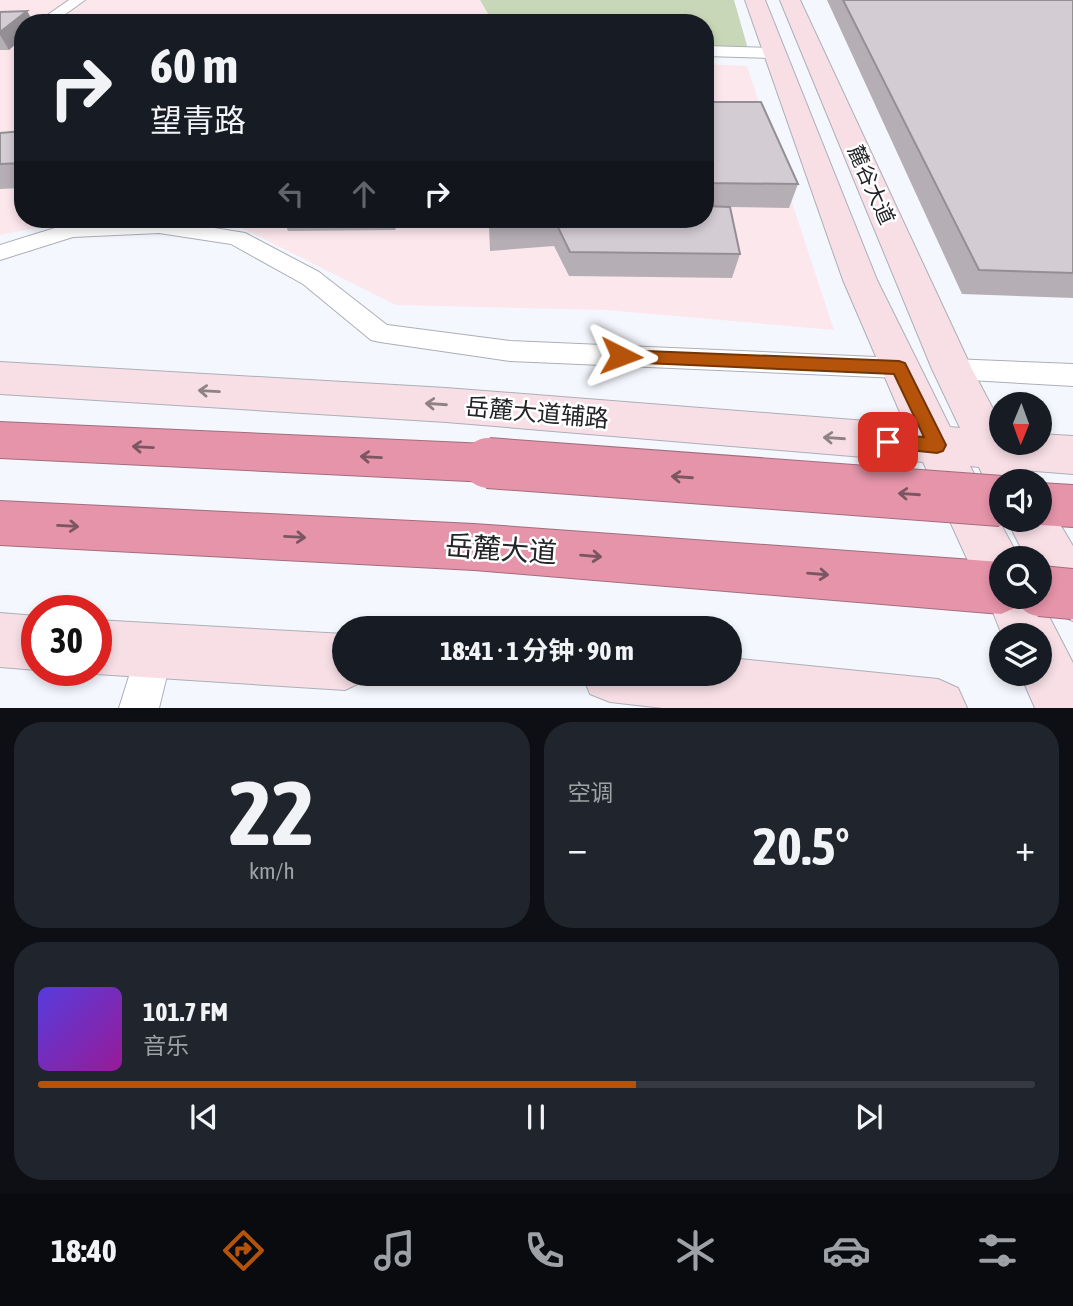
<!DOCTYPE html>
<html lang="zh">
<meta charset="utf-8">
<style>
:root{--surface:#171b24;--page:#20242c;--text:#f1f3f6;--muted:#9ea1a6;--line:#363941;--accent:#b45309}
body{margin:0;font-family:"Asap Condensed","Noto Sans SC",sans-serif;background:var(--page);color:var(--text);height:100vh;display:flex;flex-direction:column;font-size:26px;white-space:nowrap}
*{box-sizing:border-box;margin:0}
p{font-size:23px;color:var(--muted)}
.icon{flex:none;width:38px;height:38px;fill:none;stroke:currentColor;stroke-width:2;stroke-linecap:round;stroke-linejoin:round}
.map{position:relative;height:708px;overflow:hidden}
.panel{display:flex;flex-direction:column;gap:14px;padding:14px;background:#0d0f14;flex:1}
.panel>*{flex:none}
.guide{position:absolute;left:14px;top:14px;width:700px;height:214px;border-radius:28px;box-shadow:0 4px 10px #0003;background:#171b24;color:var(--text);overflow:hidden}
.needle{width:46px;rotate:181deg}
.controls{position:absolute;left:989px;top:392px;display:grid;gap:14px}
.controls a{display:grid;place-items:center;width:63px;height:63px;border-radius:50%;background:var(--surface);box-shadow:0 4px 10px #0003;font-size:35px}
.speed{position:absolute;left:21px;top:595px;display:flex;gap:14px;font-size:35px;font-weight:700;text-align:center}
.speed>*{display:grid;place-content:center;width:91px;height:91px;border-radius:50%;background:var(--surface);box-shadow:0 4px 10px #0003;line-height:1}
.speed .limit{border:10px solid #d22;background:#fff;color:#111}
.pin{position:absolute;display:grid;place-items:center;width:60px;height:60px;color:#fff;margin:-30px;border-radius:14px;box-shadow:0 4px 10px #0006}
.me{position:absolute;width:77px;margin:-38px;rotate:93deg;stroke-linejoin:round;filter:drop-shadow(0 0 5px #0008)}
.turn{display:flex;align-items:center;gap:24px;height:147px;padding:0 21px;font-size:32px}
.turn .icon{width:91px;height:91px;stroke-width:2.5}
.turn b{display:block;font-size:49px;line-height:60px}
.lanes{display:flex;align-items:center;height:66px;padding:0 21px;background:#0003;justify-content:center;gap:35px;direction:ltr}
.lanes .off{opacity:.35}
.big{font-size:52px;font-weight:700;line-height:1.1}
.panel .card{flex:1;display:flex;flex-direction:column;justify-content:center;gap:10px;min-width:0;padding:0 24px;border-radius:28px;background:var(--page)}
.panel .dial{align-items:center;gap:0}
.dial b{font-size:91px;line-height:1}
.song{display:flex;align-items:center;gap:21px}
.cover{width:84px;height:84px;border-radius:10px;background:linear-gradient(135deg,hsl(250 70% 55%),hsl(300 70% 35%))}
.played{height:7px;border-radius:4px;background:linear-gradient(90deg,var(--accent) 60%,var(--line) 60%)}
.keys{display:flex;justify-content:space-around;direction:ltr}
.heat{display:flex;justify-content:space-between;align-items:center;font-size:38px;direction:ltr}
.panel .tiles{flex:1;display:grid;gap:14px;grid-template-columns:1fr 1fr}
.card:last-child{grid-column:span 2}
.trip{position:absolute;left:332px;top:616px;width:410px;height:70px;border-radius:35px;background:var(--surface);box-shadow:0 4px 10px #0003;font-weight:700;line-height:70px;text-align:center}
.tabs{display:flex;height:112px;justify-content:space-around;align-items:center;background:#090b0e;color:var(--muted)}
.tabs .icon{width:49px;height:49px}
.tabs .on{color:var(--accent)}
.tabs b{font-size:32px;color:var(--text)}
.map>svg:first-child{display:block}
.industrial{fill:#fce7ed}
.green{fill:#c8d7b7}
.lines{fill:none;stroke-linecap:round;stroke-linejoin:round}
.street-casing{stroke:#acafb7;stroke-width:2}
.secondary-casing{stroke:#acafb7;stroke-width:2}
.highway-casing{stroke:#a26d7c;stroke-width:2}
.street{fill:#fff;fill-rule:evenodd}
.secondary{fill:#f8dfe6;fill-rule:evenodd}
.highway{fill:#e694aa;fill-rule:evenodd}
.highway-bridge-casing{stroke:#a26d7c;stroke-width:52;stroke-linecap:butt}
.highway-bridge{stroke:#e694aa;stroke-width:50}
.wall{fill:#b5afb5}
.shaded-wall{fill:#948f94}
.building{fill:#d3ccd3;stroke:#948f94;stroke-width:2}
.oneway{stroke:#8e8287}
.oneway2{stroke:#7b5662}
.route{fill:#b45309;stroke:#753606;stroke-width:2}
.labels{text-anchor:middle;stroke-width:5;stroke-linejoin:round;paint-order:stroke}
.far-street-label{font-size:21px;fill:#232428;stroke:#fff}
.street-label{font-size:24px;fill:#232428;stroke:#fff}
.near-street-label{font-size:28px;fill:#232428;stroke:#fff}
</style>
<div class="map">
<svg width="1073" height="708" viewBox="0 0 1073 708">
<rect width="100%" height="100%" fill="#f5f7fe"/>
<path class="industrial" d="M0,0H480L491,19L515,23H23L0,25Z
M0,33L23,34V219H83L0,235Z
M705,64L747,66L834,330L606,310L396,305L224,219H705Z"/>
<path class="green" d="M480,0H734L748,49L705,48V23H515L491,19Z"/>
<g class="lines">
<g class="street-casing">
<path id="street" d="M69,0H85L53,23H36Z
M705,46L775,48L783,53L775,58L705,56Z
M159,219L245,233L319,272L387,325L510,341L899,358L908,361L912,368L908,375L899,378L510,361L380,342L371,340L303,284L231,244L159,233L73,237L0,260V245L71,223Z
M952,359L1073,364V386L952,379L943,376L939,369L943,362Z
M154,632L167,638L173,651L159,708H119L141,638Z"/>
</g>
<g class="secondary-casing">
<path id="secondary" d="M745,0H765L877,280L950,427L960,428L932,369L780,0H800L972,369L1001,424V443H1040V434L1073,436V474L1022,470L1017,481H1001V487L985,481L979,467L970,466L1019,558H1001V597H1039L1073,663V708H1035L1020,674H1040V635H1002L986,595L983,594L923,462L446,422L0,394V362L446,388L905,424L843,280Z
M1040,501L1048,504L1073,546V621C1042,608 1040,589 1040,558H1026L1007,520H1040Z
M0,613L37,616V670L0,667Z
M96,620L345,634V674H368L364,681L345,690L96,674L87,670H96Z
M730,658L938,679L958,688L967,708H663L610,702L590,694L582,674H730Z"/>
</g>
<g class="highway-casing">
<path id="highway" d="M0,422L488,444L504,449L510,463L504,477L488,482L0,458Z
M1040,483L1073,485V527L1040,525L1025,520H1040Z
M0,501L474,524L1001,562V597H1023L1019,606L1001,614L474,570L0,545Z"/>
</g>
<use href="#street" class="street"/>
<use href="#secondary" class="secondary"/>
<use href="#highway" class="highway"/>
<g class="highway-bridge-casing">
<path id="highway-bridge" d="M488,463L1001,501
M1040,591L1073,594"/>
</g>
<use href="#highway-bridge" class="highway-bridge"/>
</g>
<path class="wall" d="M827,0H1073V298L962,294Z
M27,11L34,23H23L9,50H0V12Z
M705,102L798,184L789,208L730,207L740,254L732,278L569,276L554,246L490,251L489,227V219H705Z
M23,131V188L0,189V133Z
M283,219H398L395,230L288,231Z"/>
<path class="shaded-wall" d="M27,11L34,23H23V38L9,50L0,35V32Z
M393,219H398L395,230Z"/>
<path class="building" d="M843,0H1073V273L979,270Z
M27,11L0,32V12Z
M275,18L273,23H172Z
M705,102H761L798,184L705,183Z
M23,131V163L0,164V133Z
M705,206L730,207L740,254L570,252L555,221L489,227V219H705Z"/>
<defs><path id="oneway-shaft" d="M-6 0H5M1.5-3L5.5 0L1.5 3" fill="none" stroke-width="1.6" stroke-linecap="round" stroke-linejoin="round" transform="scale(1.75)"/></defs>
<g class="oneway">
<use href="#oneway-shaft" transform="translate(209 391) rotate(-177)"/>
<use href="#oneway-shaft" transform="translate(436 404) rotate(-176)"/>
<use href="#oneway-shaft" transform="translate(834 438) rotate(-176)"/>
</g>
<g class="oneway2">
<use href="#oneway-shaft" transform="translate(143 447) rotate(-177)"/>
<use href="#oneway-shaft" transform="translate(371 457) rotate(-177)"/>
<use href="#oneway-shaft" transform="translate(682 477) rotate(-176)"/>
<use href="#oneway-shaft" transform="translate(909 494) rotate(-176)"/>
<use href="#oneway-shaft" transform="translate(68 526) rotate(3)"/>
<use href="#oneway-shaft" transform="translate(295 537) rotate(3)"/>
<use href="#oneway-shaft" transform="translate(591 556) rotate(5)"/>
<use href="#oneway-shaft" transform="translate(818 574) rotate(5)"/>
</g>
<path class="route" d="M621,350L899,361L905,363L946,445L943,451L937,453L881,447L879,442L881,436L888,434L924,437L894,374L621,362L613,356Z"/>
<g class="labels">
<g class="far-street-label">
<text transform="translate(871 185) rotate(66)" y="7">麓谷大道</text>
</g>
<g class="street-label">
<text transform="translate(537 413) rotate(5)" y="8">岳麓大道辅路</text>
</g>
<g class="near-street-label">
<text transform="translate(501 549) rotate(4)" y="10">岳麓大道</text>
</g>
</g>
</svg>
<div class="controls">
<a><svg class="needle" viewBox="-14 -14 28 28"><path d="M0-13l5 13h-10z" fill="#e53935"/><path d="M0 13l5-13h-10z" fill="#9ea1a6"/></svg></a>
<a><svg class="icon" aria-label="sound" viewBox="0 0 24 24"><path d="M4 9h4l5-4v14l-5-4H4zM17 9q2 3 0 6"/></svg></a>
<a><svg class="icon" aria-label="search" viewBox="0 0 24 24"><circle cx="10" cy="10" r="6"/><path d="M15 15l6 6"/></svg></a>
<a><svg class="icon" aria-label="layers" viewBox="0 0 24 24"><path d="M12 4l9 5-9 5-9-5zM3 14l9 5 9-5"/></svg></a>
</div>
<div class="speed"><div class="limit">30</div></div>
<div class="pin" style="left:888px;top:442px;background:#d93025"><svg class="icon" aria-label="arrive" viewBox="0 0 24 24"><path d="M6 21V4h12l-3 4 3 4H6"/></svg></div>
<svg class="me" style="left:621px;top:356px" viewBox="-20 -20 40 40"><path d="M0-17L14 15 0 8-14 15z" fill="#b45309" stroke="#fff" stroke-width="4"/></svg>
<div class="trip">18:41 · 1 分钟 · 90 m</div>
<div class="guide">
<div class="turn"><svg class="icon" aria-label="right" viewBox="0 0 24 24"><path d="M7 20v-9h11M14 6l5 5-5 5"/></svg><div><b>60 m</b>望青路</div></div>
<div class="lanes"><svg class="icon off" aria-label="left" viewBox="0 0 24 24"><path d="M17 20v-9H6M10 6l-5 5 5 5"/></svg><svg class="icon off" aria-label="ahead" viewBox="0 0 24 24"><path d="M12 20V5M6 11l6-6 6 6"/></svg><svg class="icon" aria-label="right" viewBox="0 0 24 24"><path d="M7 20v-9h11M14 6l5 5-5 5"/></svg></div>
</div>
</div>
<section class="panel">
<div class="tiles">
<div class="card dial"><b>22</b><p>km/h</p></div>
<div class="card"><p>空调</p>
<div class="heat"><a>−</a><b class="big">20.5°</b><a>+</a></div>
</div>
<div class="card">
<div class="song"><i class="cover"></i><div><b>101.7 FM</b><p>音乐</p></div></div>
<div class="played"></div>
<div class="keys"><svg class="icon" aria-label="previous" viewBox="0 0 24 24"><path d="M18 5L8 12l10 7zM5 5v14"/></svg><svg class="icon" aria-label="pause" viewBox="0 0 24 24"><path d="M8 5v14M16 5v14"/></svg><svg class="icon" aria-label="next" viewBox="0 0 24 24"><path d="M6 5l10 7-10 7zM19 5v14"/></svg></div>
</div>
</div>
</section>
<nav class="tabs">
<b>18:40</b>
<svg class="icon on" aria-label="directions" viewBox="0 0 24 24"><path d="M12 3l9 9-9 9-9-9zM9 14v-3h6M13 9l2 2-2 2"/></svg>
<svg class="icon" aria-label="music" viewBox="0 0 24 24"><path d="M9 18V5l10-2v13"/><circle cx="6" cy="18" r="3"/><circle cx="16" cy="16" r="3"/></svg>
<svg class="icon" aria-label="phone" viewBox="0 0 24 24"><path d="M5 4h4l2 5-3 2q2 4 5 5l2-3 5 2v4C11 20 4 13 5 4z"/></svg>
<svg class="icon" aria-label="climate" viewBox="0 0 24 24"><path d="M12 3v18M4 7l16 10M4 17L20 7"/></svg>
<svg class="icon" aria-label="car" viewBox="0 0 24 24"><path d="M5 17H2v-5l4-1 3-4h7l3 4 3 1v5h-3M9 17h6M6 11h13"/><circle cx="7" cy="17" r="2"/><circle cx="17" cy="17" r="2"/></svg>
<svg class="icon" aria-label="filters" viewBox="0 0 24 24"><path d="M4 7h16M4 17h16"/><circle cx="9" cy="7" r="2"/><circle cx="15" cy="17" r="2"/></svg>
</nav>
